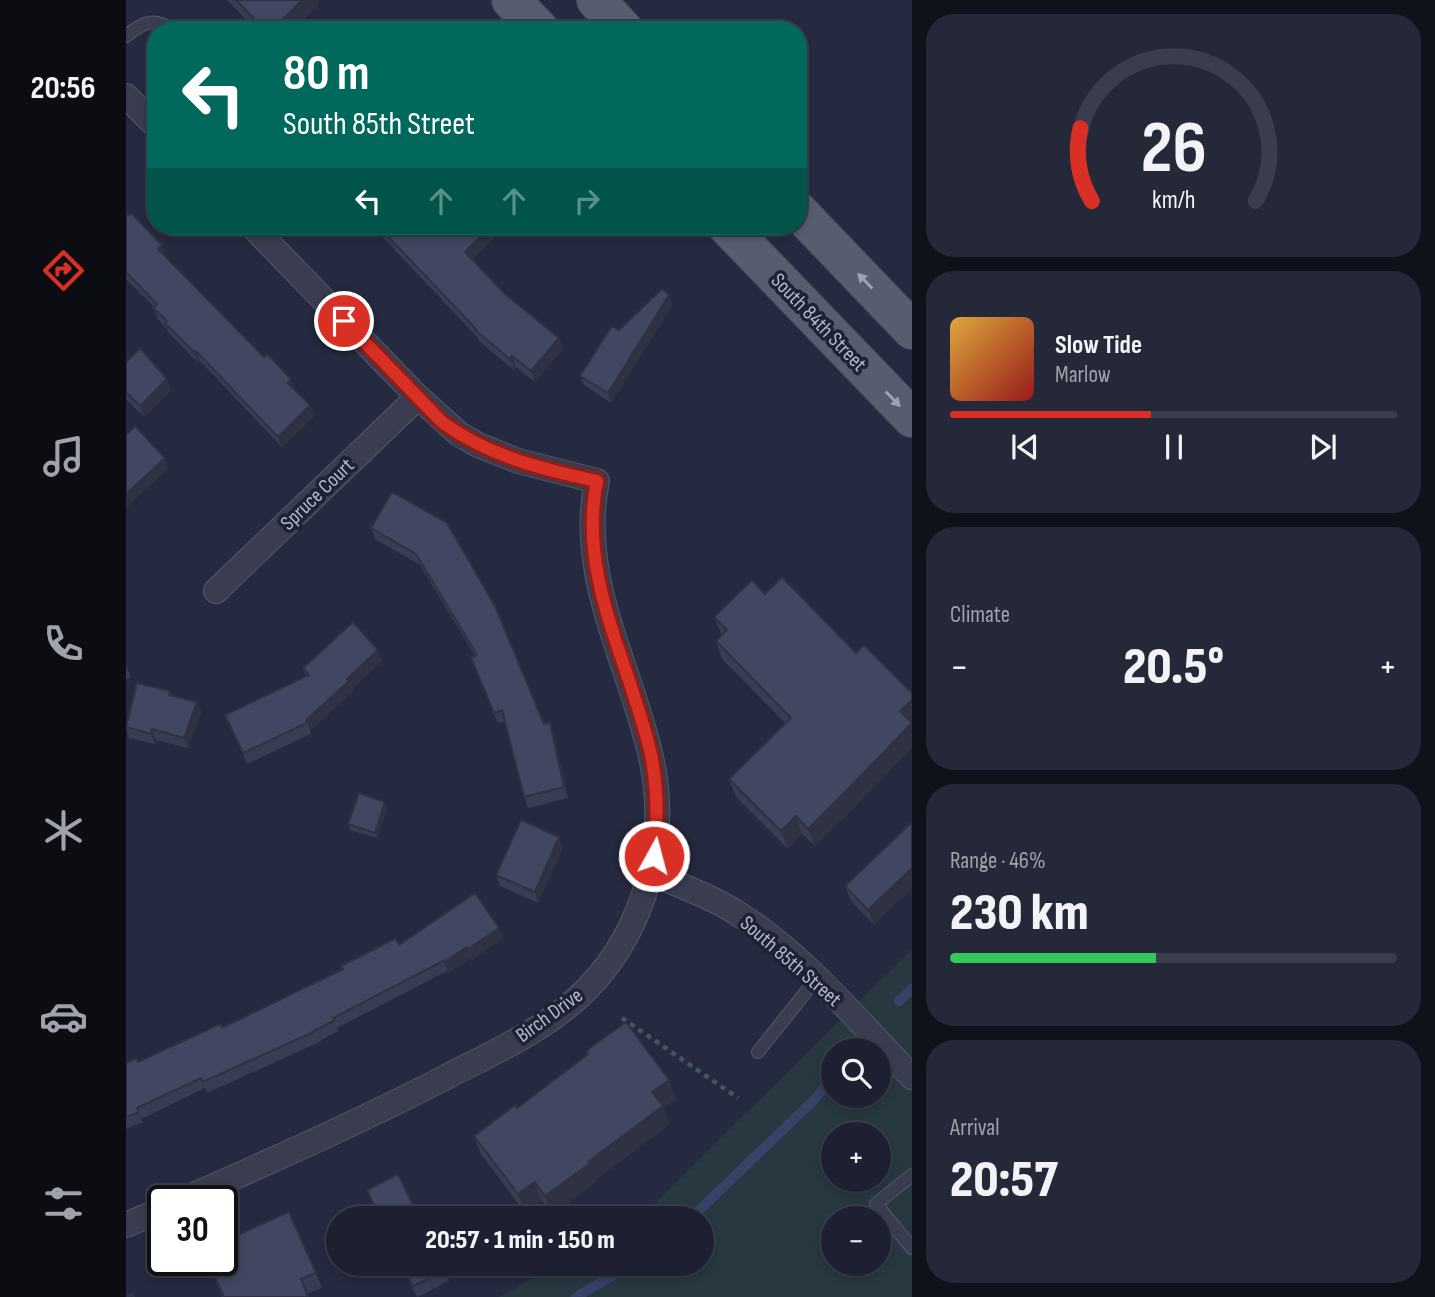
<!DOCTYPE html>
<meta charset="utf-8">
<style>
:root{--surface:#1c2030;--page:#252838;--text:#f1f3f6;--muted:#a0a3ab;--line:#3a3e4c;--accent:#d93025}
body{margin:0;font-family:"Sofia Sans Condensed",sans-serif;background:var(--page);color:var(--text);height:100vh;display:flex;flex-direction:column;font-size:26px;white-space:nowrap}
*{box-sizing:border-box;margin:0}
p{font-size:23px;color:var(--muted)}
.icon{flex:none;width:38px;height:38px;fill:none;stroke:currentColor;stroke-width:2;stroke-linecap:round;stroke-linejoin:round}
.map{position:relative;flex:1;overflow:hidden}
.drawer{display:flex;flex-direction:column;gap:14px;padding:14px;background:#0f121a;width:523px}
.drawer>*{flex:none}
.hud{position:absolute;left:21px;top:21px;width:660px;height:214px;border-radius:28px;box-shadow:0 4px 10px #0003,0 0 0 2px var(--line);background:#00695c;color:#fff;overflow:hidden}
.controls{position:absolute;left:695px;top:1038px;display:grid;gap:14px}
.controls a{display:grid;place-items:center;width:70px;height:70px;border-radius:50%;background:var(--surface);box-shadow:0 4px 10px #0003,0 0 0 2px var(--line);font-size:35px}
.speed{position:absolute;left:21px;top:1185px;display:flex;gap:14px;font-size:35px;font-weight:700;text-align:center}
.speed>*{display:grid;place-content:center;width:91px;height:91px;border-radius:50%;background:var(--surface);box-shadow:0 4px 10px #0003,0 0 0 2px var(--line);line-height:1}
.speed .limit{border:4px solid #111;border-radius:10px;background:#fff;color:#111}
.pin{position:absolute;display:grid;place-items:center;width:60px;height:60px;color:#fff;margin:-30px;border:4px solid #fff;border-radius:50%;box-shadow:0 2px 7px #0007}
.me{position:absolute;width:77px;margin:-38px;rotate:7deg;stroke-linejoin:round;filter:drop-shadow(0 0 5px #0008)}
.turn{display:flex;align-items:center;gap:24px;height:147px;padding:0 21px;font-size:32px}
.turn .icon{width:91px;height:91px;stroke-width:2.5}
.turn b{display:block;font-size:49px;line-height:60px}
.lanes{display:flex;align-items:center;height:66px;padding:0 21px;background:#0003;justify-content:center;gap:35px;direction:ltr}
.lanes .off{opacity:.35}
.big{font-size:52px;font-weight:800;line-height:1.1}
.drawer .card{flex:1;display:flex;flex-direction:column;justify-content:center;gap:10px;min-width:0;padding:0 24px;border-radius:28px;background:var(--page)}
.drawer .dial{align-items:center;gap:0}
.dial svg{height:182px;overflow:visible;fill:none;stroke:var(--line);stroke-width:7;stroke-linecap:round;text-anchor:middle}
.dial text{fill:var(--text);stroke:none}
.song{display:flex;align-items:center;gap:21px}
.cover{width:84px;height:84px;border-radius:10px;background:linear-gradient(135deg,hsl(40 70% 55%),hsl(0 70% 35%))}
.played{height:7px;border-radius:4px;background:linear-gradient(90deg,var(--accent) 45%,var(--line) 45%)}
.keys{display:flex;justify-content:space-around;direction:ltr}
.heat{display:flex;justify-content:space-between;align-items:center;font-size:38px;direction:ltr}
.charge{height:10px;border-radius:5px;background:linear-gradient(90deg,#34c759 46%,var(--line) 0)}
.trip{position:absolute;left:200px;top:1206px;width:388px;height:70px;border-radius:35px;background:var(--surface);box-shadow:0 4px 10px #0003,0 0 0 2px var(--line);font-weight:800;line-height:70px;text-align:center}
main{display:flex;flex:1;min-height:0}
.dock{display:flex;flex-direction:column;width:126px;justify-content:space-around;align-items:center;background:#0b0d13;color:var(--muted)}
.dock .icon{width:49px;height:49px}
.dock .current{color:var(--accent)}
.dock b{font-size:32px;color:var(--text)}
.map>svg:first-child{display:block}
.green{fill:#273841;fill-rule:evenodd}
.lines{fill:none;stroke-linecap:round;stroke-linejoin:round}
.stream{stroke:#384167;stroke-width:10}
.service-casing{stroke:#54586a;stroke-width:14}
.minor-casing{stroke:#54586a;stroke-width:26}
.primary-casing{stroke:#424659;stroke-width:40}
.path{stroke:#45555d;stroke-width:4.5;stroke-dasharray:5 5;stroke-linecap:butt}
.service{stroke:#393d4f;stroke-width:12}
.minor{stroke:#393d4f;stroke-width:24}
.primary{stroke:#575c6f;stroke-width:38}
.wall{fill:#383d53}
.shaded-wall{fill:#2e3243}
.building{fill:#414760;stroke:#2e3243;stroke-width:2}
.oneway{fill:#9ea2b3}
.route-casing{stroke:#8d1f18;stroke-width:18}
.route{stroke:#d93025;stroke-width:12}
.labels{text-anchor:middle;stroke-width:7;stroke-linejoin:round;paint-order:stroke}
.street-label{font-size:21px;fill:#b5b9ca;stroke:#1e2235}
</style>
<main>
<nav class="dock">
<b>20:56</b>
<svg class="icon current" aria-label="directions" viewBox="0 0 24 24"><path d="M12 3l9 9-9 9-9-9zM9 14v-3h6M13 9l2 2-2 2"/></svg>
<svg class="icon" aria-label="music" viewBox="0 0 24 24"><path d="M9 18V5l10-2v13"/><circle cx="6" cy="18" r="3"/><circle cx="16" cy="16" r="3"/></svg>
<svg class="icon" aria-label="phone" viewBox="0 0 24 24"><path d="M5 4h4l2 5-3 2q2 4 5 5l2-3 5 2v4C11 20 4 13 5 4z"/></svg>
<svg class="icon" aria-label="climate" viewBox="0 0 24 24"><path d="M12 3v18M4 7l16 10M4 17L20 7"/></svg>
<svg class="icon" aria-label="car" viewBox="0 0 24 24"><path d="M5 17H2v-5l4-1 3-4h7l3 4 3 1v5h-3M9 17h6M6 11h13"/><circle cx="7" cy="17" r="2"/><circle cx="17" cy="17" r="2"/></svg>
<svg class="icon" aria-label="filters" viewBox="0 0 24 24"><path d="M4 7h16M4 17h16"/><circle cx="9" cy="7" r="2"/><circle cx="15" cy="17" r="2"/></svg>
</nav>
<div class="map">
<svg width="786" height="1297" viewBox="0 0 786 1297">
<rect width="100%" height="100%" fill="#252a40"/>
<path class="green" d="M786,949V1297H372L434,1264H576V1218H514ZM707,1050H752V1096H707ZM707,1134H752V1180H707ZM707,1218H752V1264H707Z"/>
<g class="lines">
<path class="stream" d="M773,1001L786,989
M565,1218L689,1099L707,1076
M450,1297L506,1264"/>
<g class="service-casing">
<path id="service" d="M0,36C17,22 28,17 47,30
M632,1052L691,978
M786,1175L750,1204L786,1248"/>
</g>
<g class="minor-casing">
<path id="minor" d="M0,96L30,126
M90,591L292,397
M524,873C553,885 584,896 611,913C678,955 731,1020 786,1077
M56,1200C146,1161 236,1121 324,1075C371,1051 424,1027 462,988C521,927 544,834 524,753C503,663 451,575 471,481L392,461L352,445L333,434L292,397L126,226
M0,1225L37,1209"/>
</g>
<g class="primary-casing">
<path id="primary" d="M385,0L414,30
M470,0L498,30
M672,211L786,330
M601,226L786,418"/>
</g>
<path class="path" d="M496,1018L612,1098"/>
<use href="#service" class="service"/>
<use href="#minor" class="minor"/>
<use href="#primary" class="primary"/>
</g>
<path class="wall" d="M101,0H192L193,4L167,30H130Z
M0,213L40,256L39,257L184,405L188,416L156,447L74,361L72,363L43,333L41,329L31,318L28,307L0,279Z
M241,226H303L312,235L322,226H380L346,259L378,293L433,338L437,349L409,382L390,367L388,370L353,341L351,337L249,229L246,232Z
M543,295L547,304L485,403L458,385L454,376L493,330Z
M0,362L45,390L18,417L0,399Z
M266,492L418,724L428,733L442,798L402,808L398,797L379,721L372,723L345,658L349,656L294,565L249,539L245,528Z
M639,594L730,653L786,693V747L728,808L689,846L676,834L662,849L610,797L603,779L660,724L596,659L590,641L596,635L588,617Z
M256,661L226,689L227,692L184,730L185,734L121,764L99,715L180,677L177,668Z
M0,666L5,677L0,680Z
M44,691L46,696L71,702L75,712L62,748L30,740L29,744L3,738L0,727Z
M261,808L251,838L224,830L222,824Z
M786,822V888L748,925L725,901L719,886Z
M433,837L437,848L412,903L374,886L370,875Z
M373,928L377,938L346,960L345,958L322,973L321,971L211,1028L212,1031L189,1044L81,1093L79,1088L15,1119L17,1122L0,1129V1063L12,1062L96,1028L273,945Z
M460,1051L550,1099L537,1108L544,1124L469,1180L470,1182L426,1215L416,1201L399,1213L355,1154L348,1136L391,1108L461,1055Z
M81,1260H96L190,1273L196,1288L181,1294L182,1297H96Z
M275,1264H315L323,1281L291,1297Z"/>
<path class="shaded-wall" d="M176,0H192L193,4L167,30H146Z
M365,226H380L342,262L339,252Z
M36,245L40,256L36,260L32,249Z
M543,295L547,304L485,403L482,393Z
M433,338L437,349L409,382L405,371Z
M70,351L74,361L72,363L68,352Z
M386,356L390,367L388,370L384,359Z
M41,379L45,390L18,417L14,406Z
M165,379L169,390L162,383Z
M184,405L188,416L156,447L152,437Z
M39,458L43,468L0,508V494Z
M252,650L256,661L226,689L227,692L184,730L180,720Z
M786,700V747L728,808L689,846L682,829L774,711Z
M71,702L75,712L62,748L58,738Z
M424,723L428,733L442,798L438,787Z
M26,729L30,740L29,744L25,734Z
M259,802L261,808L251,838L249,833Z
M670,816L676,834L662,849L655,831Z
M433,837L437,848L412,903L409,892Z
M786,868V888L748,925L742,910Z
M373,928L377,938L346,960L342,949Z
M341,947L345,958L322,973L318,962Z
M543,1080L550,1099L537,1108L544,1124L469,1180L470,1182L426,1215L419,1196L462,1162L526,1092Z
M409,1182L416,1201L399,1213L392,1194Z"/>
<path class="building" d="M110,0H176L146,30H139Z
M0,213L2,215L5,213L36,245L32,249L138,357L141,354L165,379L162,383L184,405L152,437L70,351L68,352L39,323L41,321L27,308L31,304L0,272Z
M252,226H303L312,235L322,226H365L339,252L378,293L433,338L405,371L386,356L384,359L349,330L350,329Z
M536,289L543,295L482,393L454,376L486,326L493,330Z
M14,348L41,379L14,406L0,392V362Z
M9,426L39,458L0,494V435Z
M266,492L321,523L369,606L418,724L424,723L438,787L398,797L376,710L368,713L345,658L351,655L290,554L245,528Z
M656,577L730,653L738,645L786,693V700L774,711L786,723L721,790L682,829L670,816L655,831L603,779L665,718L590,641L601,630L588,617L626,580L639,594Z
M227,622L252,650L221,679L223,681L180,720L181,723L117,753L99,715L183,675L177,668Z
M11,683L44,691L43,695L71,702L58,738L26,729L25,734L0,727Z
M233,793L259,802L249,833L222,824Z
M395,820L433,837L409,892L370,875Z
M786,822V868L742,910L719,886Z
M349,893L373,928L342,949L341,947L318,962L317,961L207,1018L209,1020L185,1033L77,1082L75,1078L11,1108L13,1112L0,1117V1063L10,1058L12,1062L94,1024L96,1028L217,969L215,966L270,938L273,945Z
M500,1022L543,1080L526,1092L537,1106L462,1162L463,1164L419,1196L409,1182L392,1194L348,1136L389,1105L391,1108L462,1054L460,1051Z
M272,1174L293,1218H254L241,1190Z
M163,1212L190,1273L175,1279L182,1297H98L81,1260H96V1242Z
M276,1264H315L319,1271L287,1286Z
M6,1294L8,1297H0V1296Z"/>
<defs><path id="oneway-solid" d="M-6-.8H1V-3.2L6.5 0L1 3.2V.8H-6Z" transform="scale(1.75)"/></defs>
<g class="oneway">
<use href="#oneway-solid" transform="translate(739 281) rotate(-134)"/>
<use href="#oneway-solid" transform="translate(767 399) rotate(46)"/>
</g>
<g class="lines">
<g class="route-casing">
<path id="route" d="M218,321L316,422C362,456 415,469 471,481C451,577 505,664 525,755C532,789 532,821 528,856"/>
</g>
<use href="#route" class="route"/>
</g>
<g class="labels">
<g class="street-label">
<text transform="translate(693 322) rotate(46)" y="7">South 84th Street</text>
<text transform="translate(191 494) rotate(-44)" y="7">Spruce Court</text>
<text transform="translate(665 961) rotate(41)" y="7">South 85th Street</text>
<text transform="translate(423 1015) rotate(-36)" y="7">Birch Drive</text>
</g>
</g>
</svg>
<div class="controls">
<a><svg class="icon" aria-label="search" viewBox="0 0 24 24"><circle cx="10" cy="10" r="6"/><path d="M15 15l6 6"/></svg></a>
<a>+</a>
<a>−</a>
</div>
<div class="speed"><div class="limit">30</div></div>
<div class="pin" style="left:218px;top:321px;background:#d93025"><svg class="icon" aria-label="arrive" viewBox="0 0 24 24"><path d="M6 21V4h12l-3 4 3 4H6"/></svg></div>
<svg class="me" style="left:528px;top:856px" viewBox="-20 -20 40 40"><circle r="17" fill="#d93025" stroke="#fff" stroke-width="3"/><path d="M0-11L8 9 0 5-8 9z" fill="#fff"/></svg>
<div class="trip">20:57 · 1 min · 150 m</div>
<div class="hud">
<div class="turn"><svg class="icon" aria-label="left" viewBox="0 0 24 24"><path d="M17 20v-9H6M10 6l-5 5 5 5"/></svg><div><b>80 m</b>South 85th Street</div></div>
<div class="lanes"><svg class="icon" aria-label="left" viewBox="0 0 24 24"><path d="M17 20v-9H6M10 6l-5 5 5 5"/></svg><svg class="icon off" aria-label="ahead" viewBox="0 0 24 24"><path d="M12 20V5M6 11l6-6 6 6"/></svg><svg class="icon off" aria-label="ahead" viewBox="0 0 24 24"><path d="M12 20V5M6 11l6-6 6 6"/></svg><svg class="icon off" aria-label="right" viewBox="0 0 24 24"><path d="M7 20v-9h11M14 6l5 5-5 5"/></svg></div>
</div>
</div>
<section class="drawer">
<div class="card dial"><svg viewBox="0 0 100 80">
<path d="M14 69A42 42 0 1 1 86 69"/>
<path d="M14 69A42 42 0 0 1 9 37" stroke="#d93025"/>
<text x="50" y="56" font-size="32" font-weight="700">26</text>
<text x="50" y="72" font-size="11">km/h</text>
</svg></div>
<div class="card">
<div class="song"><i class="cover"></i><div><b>Slow Tide</b><p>Marlow</p></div></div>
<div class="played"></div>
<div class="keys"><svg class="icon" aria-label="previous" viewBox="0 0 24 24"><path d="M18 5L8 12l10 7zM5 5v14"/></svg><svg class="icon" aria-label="pause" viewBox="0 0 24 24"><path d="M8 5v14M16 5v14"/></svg><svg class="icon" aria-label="next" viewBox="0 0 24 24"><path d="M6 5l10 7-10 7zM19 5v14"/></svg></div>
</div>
<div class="card"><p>Climate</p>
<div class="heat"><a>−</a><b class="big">20.5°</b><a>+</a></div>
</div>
<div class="card"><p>Range · 46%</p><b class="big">230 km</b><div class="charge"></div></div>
<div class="card"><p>Arrival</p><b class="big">20:57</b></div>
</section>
</main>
